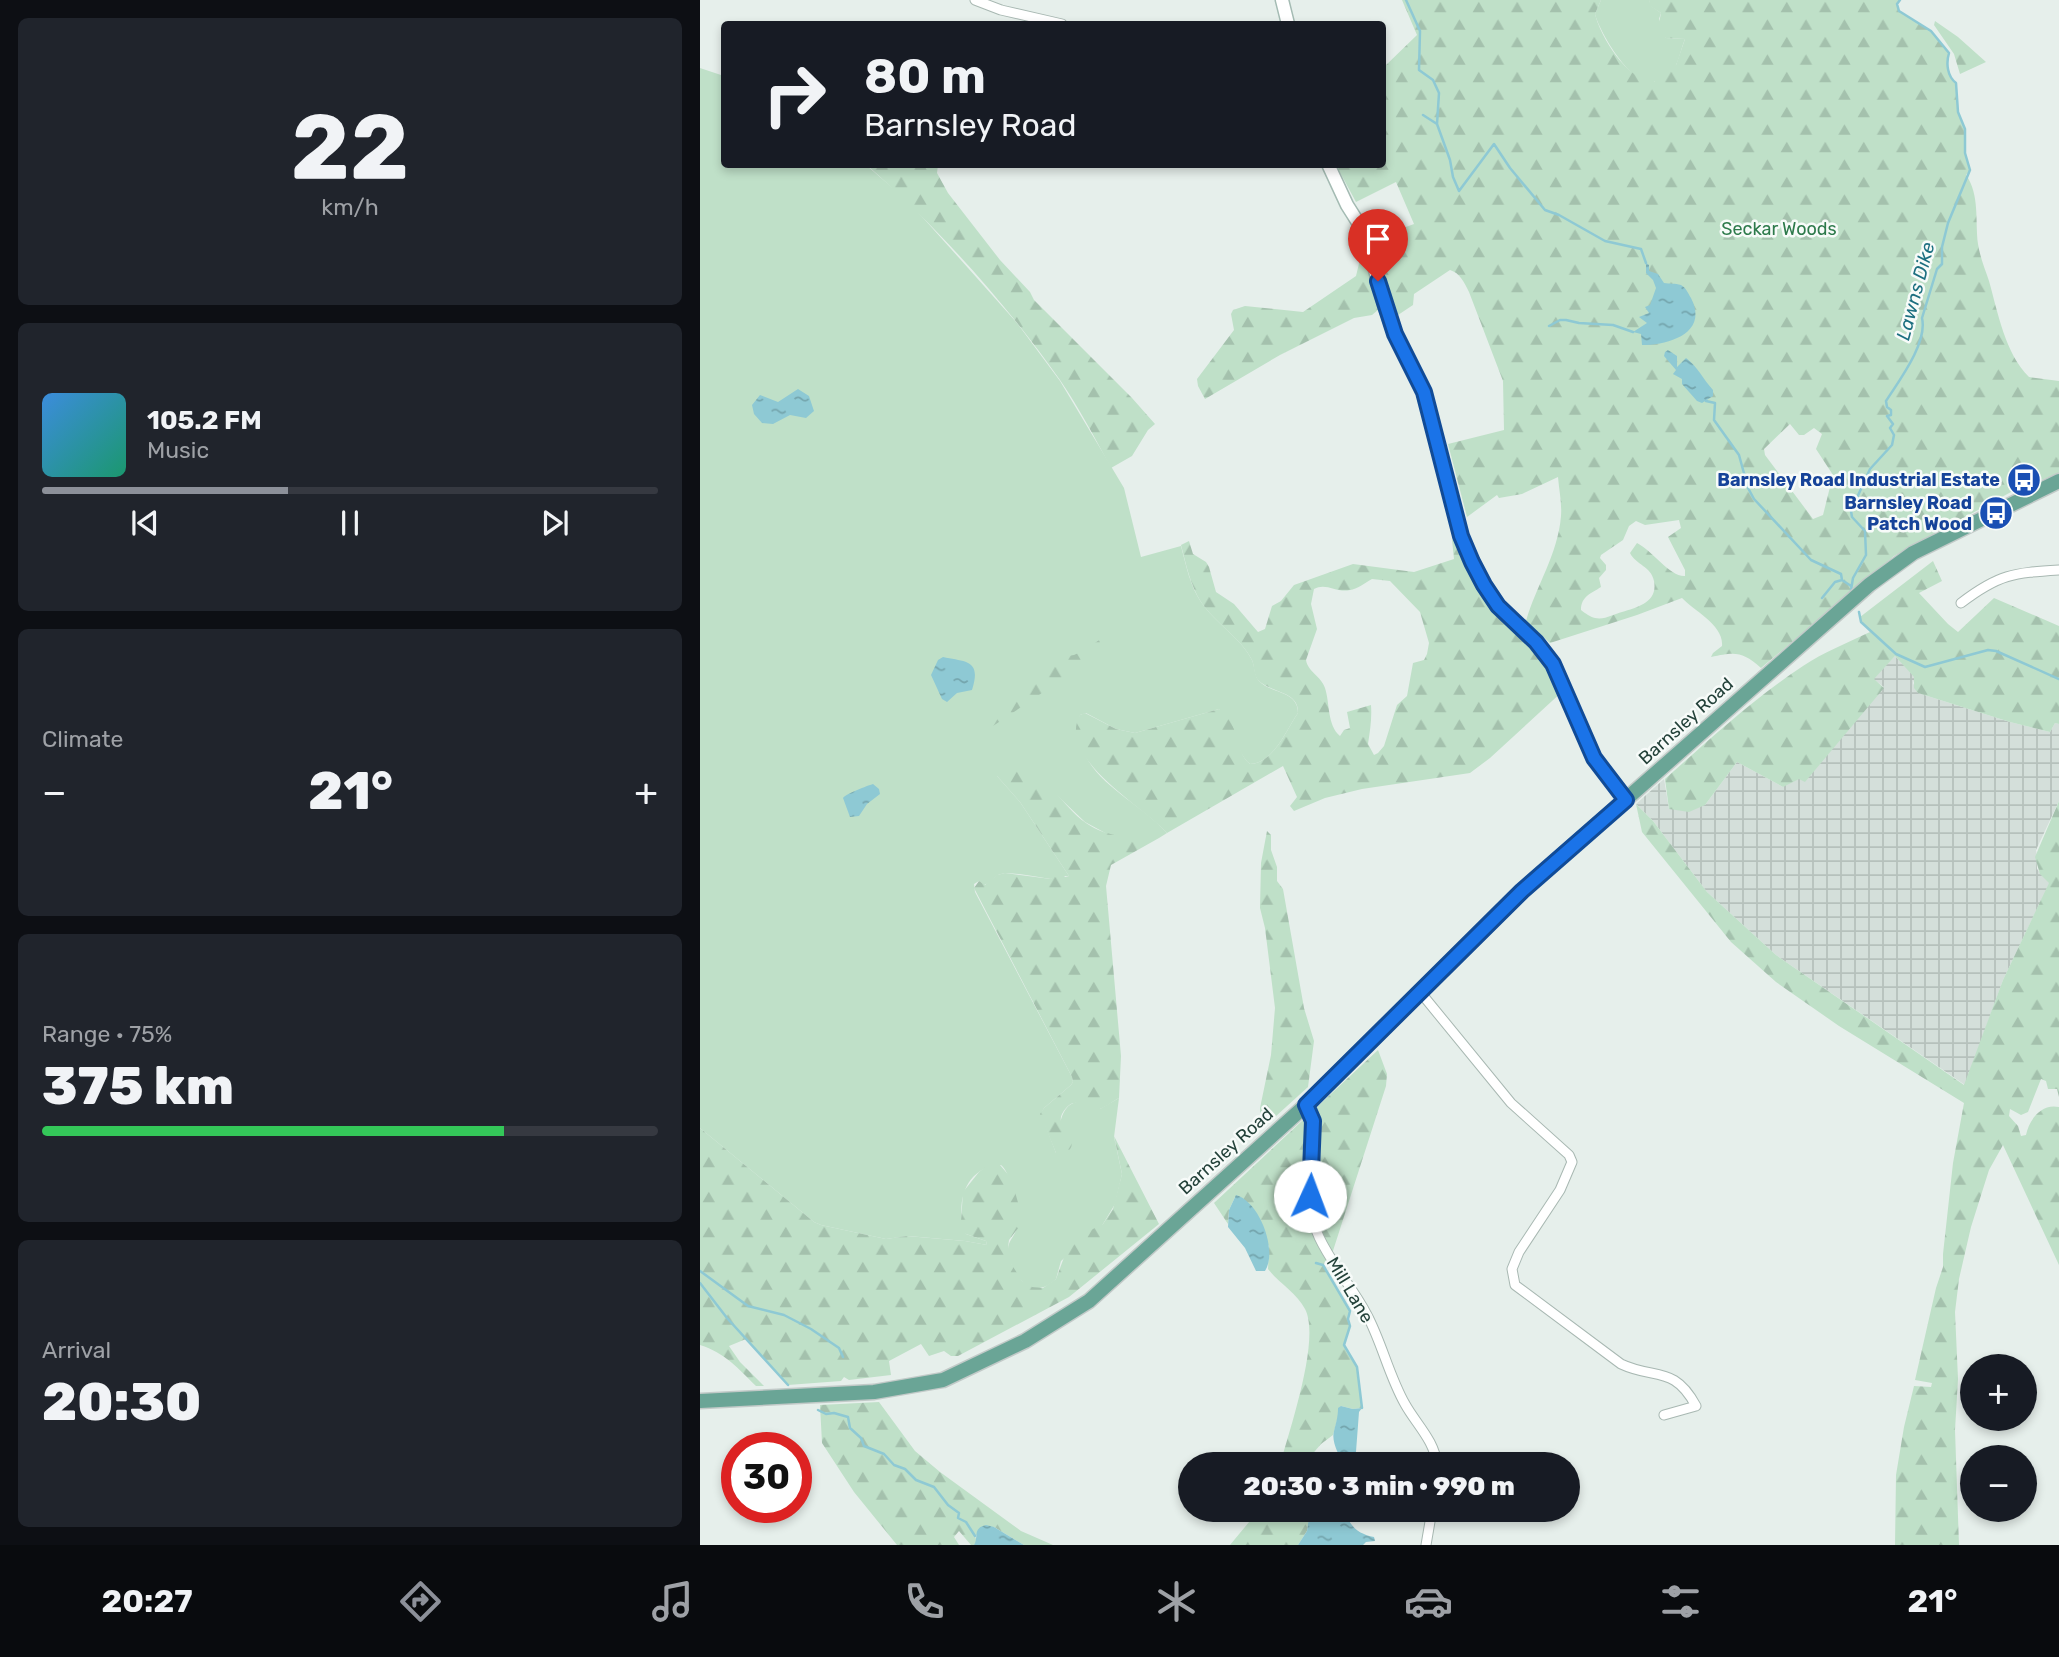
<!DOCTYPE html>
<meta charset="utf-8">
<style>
:root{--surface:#171b24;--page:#20242c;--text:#f1f3f6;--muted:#9ea1a6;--line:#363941;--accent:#8c9099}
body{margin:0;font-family:Rubik,sans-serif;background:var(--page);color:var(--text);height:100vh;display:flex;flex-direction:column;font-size:26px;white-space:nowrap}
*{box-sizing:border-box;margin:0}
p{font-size:23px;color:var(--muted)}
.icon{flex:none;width:38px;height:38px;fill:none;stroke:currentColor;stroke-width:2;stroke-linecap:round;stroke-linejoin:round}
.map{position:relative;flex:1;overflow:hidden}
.panel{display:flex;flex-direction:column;gap:18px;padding:18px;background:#0d0f14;width:700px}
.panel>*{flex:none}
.top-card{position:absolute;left:21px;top:21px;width:665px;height:147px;border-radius:7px;box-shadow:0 4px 10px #0003;background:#171b24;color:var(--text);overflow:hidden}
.controls{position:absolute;left:1260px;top:1354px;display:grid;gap:14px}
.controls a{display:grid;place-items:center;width:77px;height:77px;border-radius:50%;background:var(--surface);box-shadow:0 4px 10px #0003;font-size:35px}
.speed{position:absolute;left:21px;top:1432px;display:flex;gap:14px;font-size:35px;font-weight:700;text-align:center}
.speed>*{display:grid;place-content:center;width:91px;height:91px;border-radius:50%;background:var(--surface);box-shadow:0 4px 10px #0003;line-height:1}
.speed .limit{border:10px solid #d22;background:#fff;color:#111}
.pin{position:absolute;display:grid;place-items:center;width:60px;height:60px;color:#fff;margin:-72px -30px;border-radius:50% 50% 50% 0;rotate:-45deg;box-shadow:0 0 7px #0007}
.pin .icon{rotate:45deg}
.me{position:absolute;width:77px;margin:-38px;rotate:2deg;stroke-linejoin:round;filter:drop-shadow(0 0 5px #0008)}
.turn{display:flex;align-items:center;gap:24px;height:147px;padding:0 28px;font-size:32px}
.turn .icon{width:91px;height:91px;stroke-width:2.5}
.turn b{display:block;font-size:49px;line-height:60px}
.big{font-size:52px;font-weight:800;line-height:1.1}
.panel .tile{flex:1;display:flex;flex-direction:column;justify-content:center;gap:10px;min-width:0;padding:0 24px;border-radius:10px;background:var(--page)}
.panel .dial{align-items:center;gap:0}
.dial b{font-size:91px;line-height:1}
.song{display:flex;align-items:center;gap:21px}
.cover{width:84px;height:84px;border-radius:10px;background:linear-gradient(135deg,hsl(210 70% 55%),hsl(160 70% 35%))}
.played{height:7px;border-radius:4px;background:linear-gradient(90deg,var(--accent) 40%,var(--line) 40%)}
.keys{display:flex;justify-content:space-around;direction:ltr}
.heat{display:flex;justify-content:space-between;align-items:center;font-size:38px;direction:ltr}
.charge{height:10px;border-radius:5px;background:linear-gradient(90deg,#34c759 75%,var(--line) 0)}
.trip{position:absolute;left:478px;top:1452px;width:402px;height:70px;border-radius:35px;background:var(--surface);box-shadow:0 4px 10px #0003;font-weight:800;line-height:70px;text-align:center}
.tabs{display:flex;height:112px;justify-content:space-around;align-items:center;background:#090b0e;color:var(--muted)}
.tabs .icon{width:49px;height:49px}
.tabs .on{color:var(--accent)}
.tabs b{font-size:32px;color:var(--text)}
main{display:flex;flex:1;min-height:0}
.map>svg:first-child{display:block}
.industrial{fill:url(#industrial-grid)}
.green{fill:#bfe0c8}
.forest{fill:url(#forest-firs);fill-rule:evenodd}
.water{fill:url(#water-ripples)}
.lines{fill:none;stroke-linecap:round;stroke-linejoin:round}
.stream{stroke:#8ec9d4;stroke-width:2.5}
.street-casing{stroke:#a8b8b2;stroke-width:11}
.secondary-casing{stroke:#a4bbb3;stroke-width:15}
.primary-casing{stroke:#c2cac8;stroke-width:17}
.street{stroke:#fff;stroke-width:9}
.secondary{stroke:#fff;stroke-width:12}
.primary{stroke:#6aa596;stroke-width:14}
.route-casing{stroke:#114b97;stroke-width:18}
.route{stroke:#1a73e8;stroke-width:12}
.labels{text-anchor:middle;stroke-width:5;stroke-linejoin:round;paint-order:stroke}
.park-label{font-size:18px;fill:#2d7a4b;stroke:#f7fbf9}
.transit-label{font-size:18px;font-weight:bold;fill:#164399;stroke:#f7fbf9;text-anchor:end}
.street-label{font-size:18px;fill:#24423a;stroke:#f7fbf9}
.water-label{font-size:19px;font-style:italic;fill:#1c6f80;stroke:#f7fbf9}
</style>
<main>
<section class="panel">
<div class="tile dial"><b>22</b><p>km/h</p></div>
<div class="tile">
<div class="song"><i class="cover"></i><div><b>105.2 FM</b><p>Music</p></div></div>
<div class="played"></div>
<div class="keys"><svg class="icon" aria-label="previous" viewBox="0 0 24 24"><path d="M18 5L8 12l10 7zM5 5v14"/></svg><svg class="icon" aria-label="pause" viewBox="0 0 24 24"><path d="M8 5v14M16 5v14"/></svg><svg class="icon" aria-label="next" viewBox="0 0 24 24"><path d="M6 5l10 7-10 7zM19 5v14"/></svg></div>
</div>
<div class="tile"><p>Climate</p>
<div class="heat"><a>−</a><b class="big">21°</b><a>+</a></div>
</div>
<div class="tile"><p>Range · 75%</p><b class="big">375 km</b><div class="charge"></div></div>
<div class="tile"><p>Arrival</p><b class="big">20:30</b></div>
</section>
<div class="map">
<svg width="1359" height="1545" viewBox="0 0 1359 1545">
<defs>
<pattern id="industrial-grid" width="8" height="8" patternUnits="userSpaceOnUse" patternTransform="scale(1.75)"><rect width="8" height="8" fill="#d4dfda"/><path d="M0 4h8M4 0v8" fill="none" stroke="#b6c1bc"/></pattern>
<pattern id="forest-firs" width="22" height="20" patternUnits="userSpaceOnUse" patternTransform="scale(1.75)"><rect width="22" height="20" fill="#bfe0c8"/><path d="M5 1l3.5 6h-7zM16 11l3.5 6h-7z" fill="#a4c1ad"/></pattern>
<pattern id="water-ripples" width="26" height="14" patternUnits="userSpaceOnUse" patternTransform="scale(1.75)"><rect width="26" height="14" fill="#8ec9d4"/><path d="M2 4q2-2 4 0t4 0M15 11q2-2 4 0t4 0" fill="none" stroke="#74a5ad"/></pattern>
</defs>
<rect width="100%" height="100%" fill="#e6efeb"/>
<path class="industrial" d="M1195,656L1215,677L1213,683L1218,693L1310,722L1350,732L1355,723L1359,724V801L1336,850L1337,869L1350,882L1303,980L1265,1085L1076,955L1007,892L953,821L936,804L964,779L969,809L1005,805L1037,762L1083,787L1184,687L1173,679Z"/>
<path class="green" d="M901,0H949L951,6L961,13L959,19L966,38L985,39C982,46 979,59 976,65C974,69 966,72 963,75C962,76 954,81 954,82C932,88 899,31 895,14Z
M0,68L24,76V164L166,165L208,201L260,259L317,323L360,381L424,488L441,557L481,546C486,565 490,586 501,602C515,623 541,638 552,660C555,667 554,675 559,681C571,694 598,690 598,713C586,730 574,763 550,764C534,751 537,725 519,709L435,733L416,729L386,713L380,715C370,776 433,795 467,833L459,838H424L409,835L385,822L344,783L297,776L320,802L369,876H354L351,879C340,878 307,870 298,875C293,878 291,883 284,885L279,881L274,884L275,892L372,1077L373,1082L371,1085L344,1108L341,1114L356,1153C359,1138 357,1105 377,1102C385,1101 392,1107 400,1109L419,1098L414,1137L422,1174L415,1204L403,1224L361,1261L356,1279C332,1302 312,1277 308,1252C307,1241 315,1237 317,1227C320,1215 311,1172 301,1165C265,1166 254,1205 266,1234L286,1241L287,1245L265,1241L208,1236L186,1239L121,1225L114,1222L0,1128Z"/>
<path class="forest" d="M702,0H901L895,14C901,38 927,80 954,82C959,73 965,66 976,65L985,39L966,38L958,28L961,13L950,6L949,0H1200L1197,4L1199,11L1231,31L1249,53C1246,63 1247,76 1256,83L1258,111L1265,129V153L1270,170L1266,175C1280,195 1275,221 1278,244C1280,257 1285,269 1289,281C1298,313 1305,353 1329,377L1359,381V473L1311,492L1194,556L1061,668C1042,651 1035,652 1011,657L1013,653L1022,646C1024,625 994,611 982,598L937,615L850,643L826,621C836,586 858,554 861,516C862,503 859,490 858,477L822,494L799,498L797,495L767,517L748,444L804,430L803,381L769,292C764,282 760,273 750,270L714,294L713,305L698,315L670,240L714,224L696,182L656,202L636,165L682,164L683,68L717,35ZM1090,424L1099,435H1104L1114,428L1122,434L1116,449L1133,475L1123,515L1113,519L1065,455L1064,449ZM979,520L981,528L968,537L985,570V576C970,577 953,551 937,543L930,553C936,565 951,566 954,581C958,602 938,607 922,612C914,614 905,620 895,618C890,617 885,613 881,610C881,596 892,593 901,587L899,578L906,570V565L900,558L901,555L923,540L929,526L936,521L945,525Z
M1235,21L1258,37L1286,62L1260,74L1254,54L1234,25Z
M167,165H238L237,173L248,193L300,260L330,292L334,300L432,398L455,424L448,430L432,456L411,468C395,438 379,408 360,380C305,302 238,228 167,165Z
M666,235L684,305L672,315L654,318L580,355L505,399L498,386L497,379L534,330L531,314L533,310L545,306L603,312L656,276Z
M761,536L784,585L836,642L864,690L790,758L770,773L662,789L625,798L594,811L590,806L597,797L583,766L467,833C444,807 356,758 380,715L385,713L416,729L435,733L519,709C539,718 534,752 550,764C574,763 586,730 598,713C599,691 572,693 559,681C553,675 555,667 552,660C541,638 515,623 501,602C490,585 486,564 481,545L489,541L493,554L506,562L509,567L516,592L534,604L558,632L565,629L572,606L581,601L594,585L653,564L714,572L754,559L752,540ZM672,579L690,581L720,612L729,643L727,654L724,660L713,663L707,696L697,705L684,746L678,753L674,755L668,744C670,731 672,719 671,705L647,712L650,728L644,730L640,736C627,725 630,703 625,688C621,676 608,672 606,660L617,629L611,604L614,589C626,582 636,593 650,590C657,589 665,583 672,579Z
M1233,561L1242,581L1219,593L1248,624L1258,632L1294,598L1359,626V724L1355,723L1350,732L1310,722L1218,693L1214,688V677L1195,656L1174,679L1184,688L1105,782L1099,779L1083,787L1037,762L1005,805L989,812L969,809L965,779C1009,740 1053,699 1103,666C1124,652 1147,643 1170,632L1161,622L1160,617Z
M408,635L415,638L416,643L293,726C293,715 340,663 353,657C359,654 367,657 374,655C386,650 396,641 408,635Z
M314,769C345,768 362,807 386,823C409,839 433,837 459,838L411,865L406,886L421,1056L419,1098C413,1101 406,1107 400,1109C388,1112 375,1090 362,1114C354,1130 388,1144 361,1155L356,1153L340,1114L344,1108L371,1085L373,1082L372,1077L274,888L279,881L285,885L297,875L305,873L351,879L354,871L359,868L365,877L369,876L320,802L297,776Z
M1359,801V1097L1357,1089H1348L1346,1081L1341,1079L1328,1112L1321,1115L1310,1109L1309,1116L1318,1126L1321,1136L1326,1135C1329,1120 1341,1103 1359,1107V1265L1303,1145L1289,1170L1271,1227L1259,1279L1255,1312L1258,1379L1255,1430L1259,1545H1195L1196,1475L1204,1427L1214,1386L1231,1387L1232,1383L1215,1380L1236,1288L1243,1267V1254L1253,1163L1264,1103L1139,1026L1076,982L1031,942L942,832L936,804L953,821L1007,892L1076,955L1264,1085L1303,980L1349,883L1340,874L1335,857Z
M567,831L571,835V850L577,867V881L583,889L604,1008L614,1041L608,1087L564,1127L560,1116V1108L571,1055L575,1008L565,928L560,908L561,863Z
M678,1050L687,1074L686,1086L631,1257L623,1265L650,1311L648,1319L650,1326L644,1345L657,1367L662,1408L653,1409L641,1406L633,1435L621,1444L603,1465H594L595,1459L588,1457L586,1465H580C589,1431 621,1339 605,1309C597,1293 579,1283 568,1269L569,1246L535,1197L529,1210L528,1224L514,1203Z
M0,1128L114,1222L121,1225L186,1239L207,1236L265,1241L287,1245L286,1241L266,1234L263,1231L261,1222L263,1192L279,1172L288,1165H300L311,1178L319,1206V1227L309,1240L308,1247L312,1265L322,1281L332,1287L343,1288L356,1279L366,1252L387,1232L403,1224L413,1209L422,1174L414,1136L459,1224L369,1297L258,1356H251L244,1351L229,1356L221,1344L189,1361L191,1375L149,1380L144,1377L141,1381L88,1385L46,1339L29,1346L40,1362L64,1386H56C38,1368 25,1353 0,1345Z
M179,1402L215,1451L240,1472L321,1531L353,1545H324L294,1527L275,1536L277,1542L274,1545H271L259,1531L254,1537L259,1545H197L154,1492L122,1443L120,1405Z
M559,1510H610L607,1531L598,1545H530Z"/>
<path class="water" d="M946,263L949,265V271L958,274L964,283C970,284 975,283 981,285C986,288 988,293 991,298C1009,333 969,345 942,345L941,334L933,332L947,323L939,317L949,313L945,307L950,305L956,288L953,280L946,273Z
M968,350L977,356V367L986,358C998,367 1003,379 1013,390V396L1002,403L997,401L982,384V379L973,374L976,370L964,356L965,352Z
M98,389L109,396L114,411L106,418L90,415L73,424L62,423L54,414L52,405L60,395L78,402Z
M243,657C265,662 282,659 272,690L257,693L247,702L242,699L231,675L238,660Z
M173,784L179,789L180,794L167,804L159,816L150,817L143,798C147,793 167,786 173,784Z
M536,1195C560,1202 578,1251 565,1271H556L545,1248L528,1227L529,1210Z
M641,1406L653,1409L662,1408L659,1412L655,1465H644C639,1455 631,1442 634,1431C636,1423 638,1417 638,1408Z
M610,1510H645C649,1526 658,1534 674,1537L675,1541L666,1542L663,1545H598L607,1531Z
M286,1525L294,1527L324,1545H274C279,1538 272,1528 286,1525Z"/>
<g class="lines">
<path class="stream" d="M706,0L720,31L719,70L733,80L739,93L737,124L750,160L753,177L759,191L794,144L810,168L845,210L859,215L905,241L941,249L946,263
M723,115L737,124
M849,326L860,320H866L879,323L913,325L933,332
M1006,401L1015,403L1014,420L1039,455L1048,488L1054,499L1111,560L1141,574L1142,580L1151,586
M1151,590L1153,578L1166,555L1165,531L1152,517L1151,511L1170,469L1192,445L1194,435L1190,428L1193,424L1187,416L1191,415V410L1187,407L1186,401C1198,382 1228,343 1222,318L1237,269L1242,264V247L1248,223L1270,170L1265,153V129L1258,112L1256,83C1247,76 1246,63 1249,53L1231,31L1199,11L1197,4L1200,0
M1122,598L1135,582L1142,580
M1159,612L1161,622L1196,654L1225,667L1288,650L1296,651L1359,679
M616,1263L623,1265L650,1311L648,1319L650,1326L644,1345L657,1367L662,1408
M0,1271L48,1306L84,1315L111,1329L139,1348L143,1357
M0,1283L27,1318L88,1385
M118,1410L126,1414L134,1413L148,1417L150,1428L161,1438L164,1446L184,1454L194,1465L205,1469L216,1480L234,1487L248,1505L259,1513L258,1518L266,1522L275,1536"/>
<g class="street-casing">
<path id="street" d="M275,0L301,10L362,24
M1261,603C1299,574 1313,573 1359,570
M721,993L811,1103L869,1155L872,1162L860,1190L819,1252L812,1269L815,1285L921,1364C955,1380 974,1365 996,1406L964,1415
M606,1105C623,1147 599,1195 619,1237C632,1265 653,1288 667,1315C682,1343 689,1376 705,1404C716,1424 735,1441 737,1465
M726,1545L732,1510"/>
</g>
<g class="secondary-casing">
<path id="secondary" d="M582,0L588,24
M628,164L647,205L666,235L684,305L695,334L724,392L761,536L772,562L784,585L798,606L836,642L853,664L894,758L926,800"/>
</g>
<g class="primary-casing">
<path id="primary" d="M0,1401L174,1392L243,1380L325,1341L389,1301L606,1105L822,891L1169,585L1213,553L1359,481"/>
</g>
<use href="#street" class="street"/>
<use href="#secondary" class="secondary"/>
<use href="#primary" class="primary"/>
</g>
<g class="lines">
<g class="route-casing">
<path id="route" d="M610,1196L613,1121L606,1105L822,891L926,800L894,758L853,664L836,642L798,606L784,585L772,562L761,536L724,392L695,334L678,281"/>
</g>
<use href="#route" class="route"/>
</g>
<defs>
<g id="bus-disc" transform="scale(1.75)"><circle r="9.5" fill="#1a4fb4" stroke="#f7fbf9"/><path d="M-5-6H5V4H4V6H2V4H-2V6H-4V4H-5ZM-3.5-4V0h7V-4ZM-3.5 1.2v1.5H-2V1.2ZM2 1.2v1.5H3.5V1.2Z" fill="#fff"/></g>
</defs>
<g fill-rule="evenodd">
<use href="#bus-disc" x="1324" y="480"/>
<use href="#bus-disc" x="1296" y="513"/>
</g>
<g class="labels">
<g class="park-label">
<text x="1079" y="235">Seckar Woods</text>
</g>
<g class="transit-label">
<text x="1300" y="486">Barnsley Road Industrial Estate</text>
<text x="1272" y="509">Barnsley Road<tspan x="1272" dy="21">Patch Wood</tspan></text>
</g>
<g class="street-label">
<text transform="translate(986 721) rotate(-42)" y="6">Barnsley Road</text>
<text transform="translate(526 1151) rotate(-42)" y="6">Barnsley Road</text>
<text transform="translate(650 1290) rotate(59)" y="6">Mill Lane</text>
</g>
<g class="water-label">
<text transform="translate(1215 291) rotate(-75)" y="7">Lawns Dike</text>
</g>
</g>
</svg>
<div class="controls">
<a>+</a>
<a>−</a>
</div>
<div class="speed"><div class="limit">30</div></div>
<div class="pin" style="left:678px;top:281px;background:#d93025"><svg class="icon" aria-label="arrive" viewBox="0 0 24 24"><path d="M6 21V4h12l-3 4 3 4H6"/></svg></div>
<svg class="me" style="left:610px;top:1196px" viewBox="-20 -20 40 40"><circle r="19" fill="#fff"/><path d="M0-13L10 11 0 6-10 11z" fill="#1a73e8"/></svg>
<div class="trip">20:30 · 3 min · 990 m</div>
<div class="top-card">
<div class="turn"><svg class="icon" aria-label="right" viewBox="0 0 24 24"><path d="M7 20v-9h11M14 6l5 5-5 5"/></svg><div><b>80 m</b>Barnsley Road</div></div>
</div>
</div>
</main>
<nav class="tabs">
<b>20:27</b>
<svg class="icon on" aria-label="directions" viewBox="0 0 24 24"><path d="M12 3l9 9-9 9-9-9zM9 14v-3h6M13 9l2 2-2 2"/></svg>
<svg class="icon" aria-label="music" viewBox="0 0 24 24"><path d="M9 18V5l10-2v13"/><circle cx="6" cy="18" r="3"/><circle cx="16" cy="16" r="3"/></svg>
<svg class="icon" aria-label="phone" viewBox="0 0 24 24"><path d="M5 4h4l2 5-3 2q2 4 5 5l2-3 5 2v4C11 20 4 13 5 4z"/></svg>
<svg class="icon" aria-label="climate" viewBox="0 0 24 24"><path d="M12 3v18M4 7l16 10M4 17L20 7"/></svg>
<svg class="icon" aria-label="car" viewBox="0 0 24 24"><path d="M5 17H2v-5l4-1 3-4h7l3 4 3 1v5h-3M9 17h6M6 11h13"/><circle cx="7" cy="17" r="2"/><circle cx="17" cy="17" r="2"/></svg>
<svg class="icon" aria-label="filters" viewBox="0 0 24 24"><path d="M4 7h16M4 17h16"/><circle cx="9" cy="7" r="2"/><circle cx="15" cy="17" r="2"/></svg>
<b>21°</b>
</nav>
